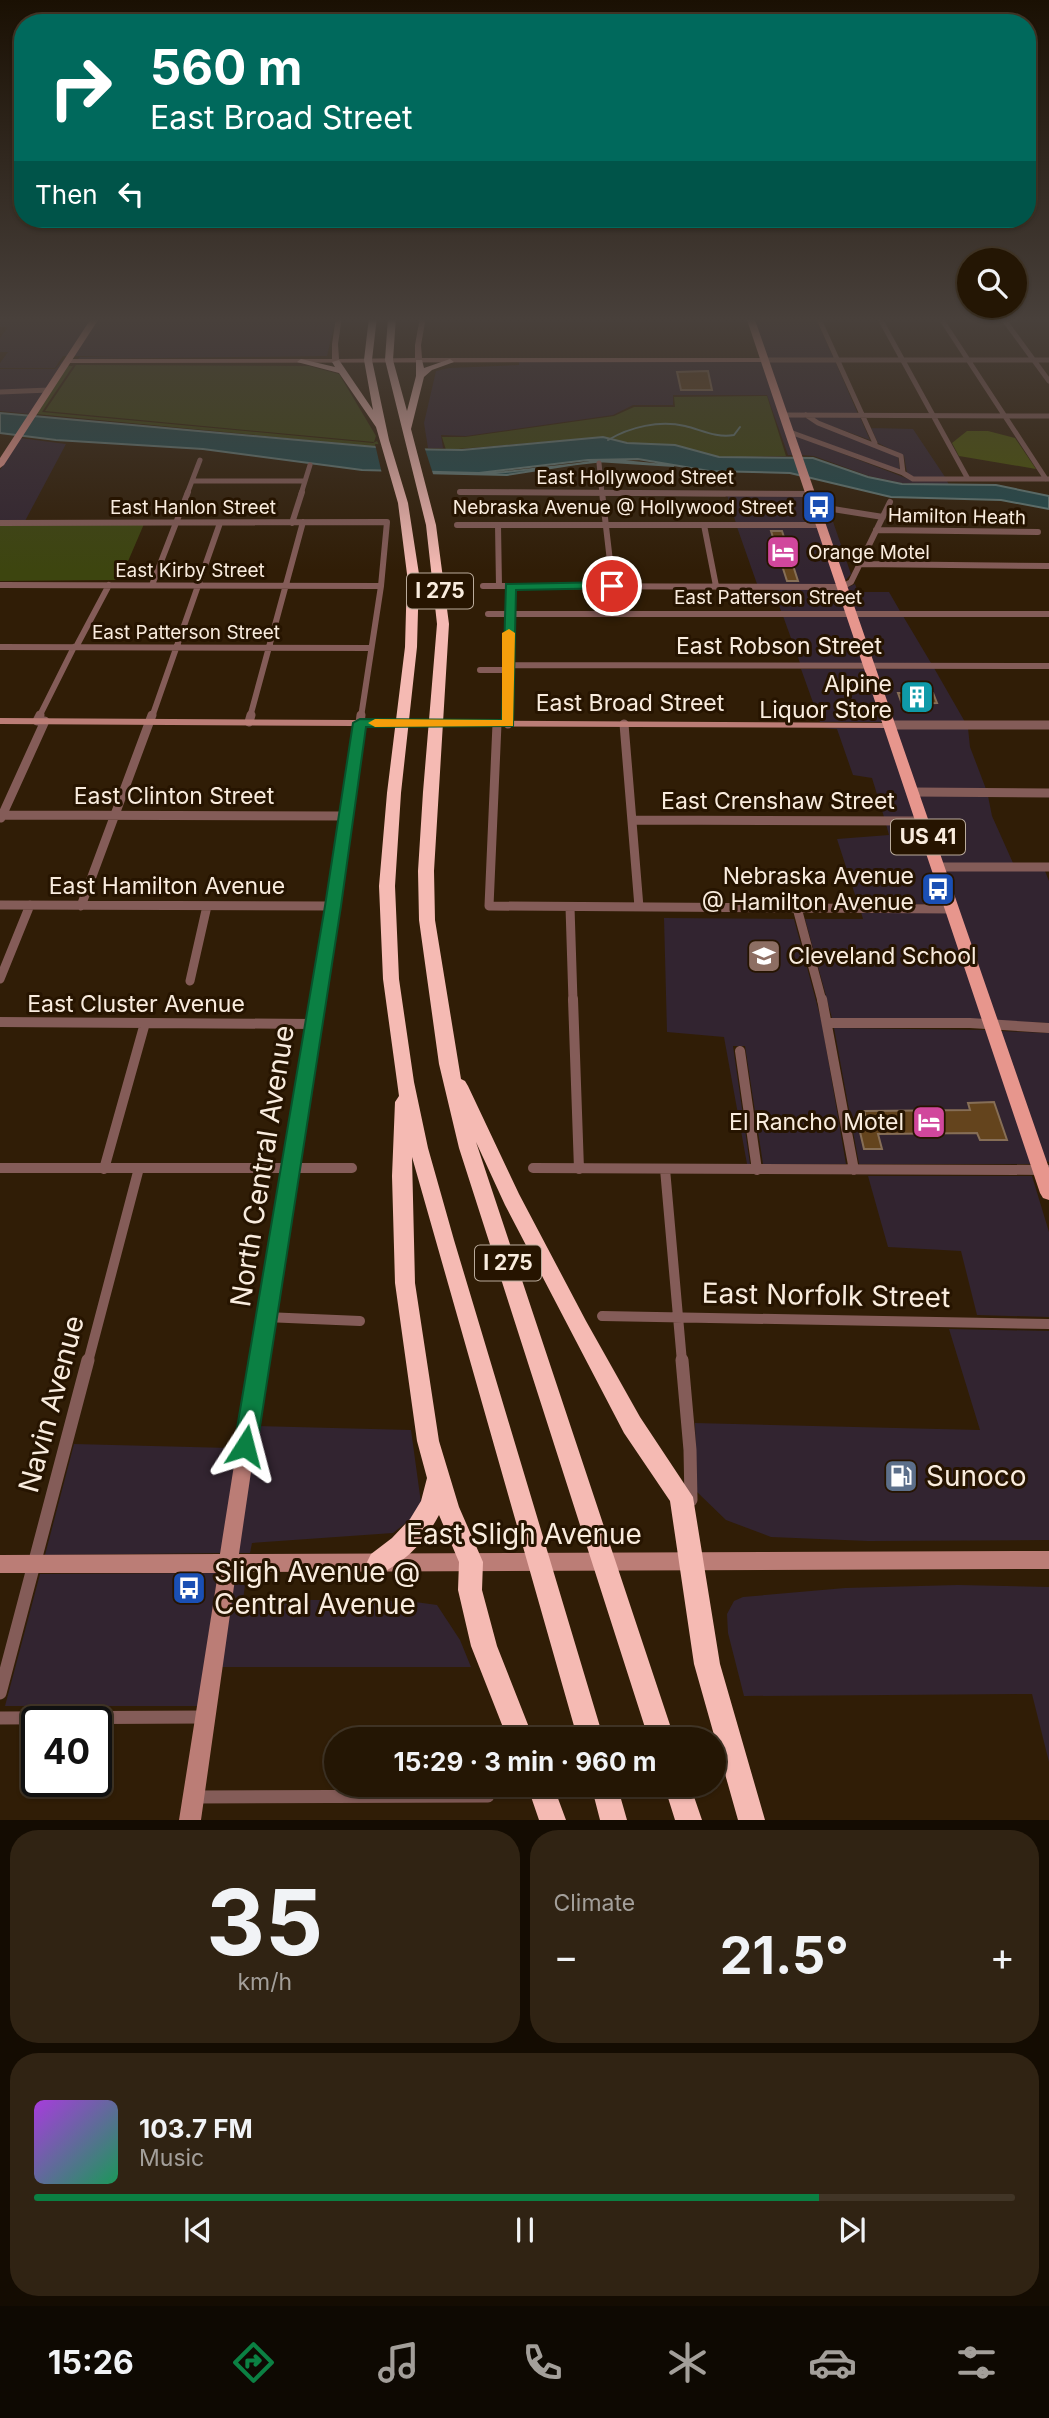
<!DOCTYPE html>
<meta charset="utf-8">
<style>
:root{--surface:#241604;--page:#302313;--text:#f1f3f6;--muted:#a39f9a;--line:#413526;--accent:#0b8043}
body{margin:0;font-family:Inter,sans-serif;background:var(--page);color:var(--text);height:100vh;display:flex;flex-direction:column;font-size:26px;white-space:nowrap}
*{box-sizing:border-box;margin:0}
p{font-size:23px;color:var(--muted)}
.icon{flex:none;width:38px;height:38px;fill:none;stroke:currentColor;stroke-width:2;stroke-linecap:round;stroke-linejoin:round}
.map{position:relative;height:1820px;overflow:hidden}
.panel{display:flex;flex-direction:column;gap:10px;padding:10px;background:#140c02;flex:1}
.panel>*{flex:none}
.guide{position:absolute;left:14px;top:14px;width:1022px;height:214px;border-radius:28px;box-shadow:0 2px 5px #0004,0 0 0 2px var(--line);background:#00695c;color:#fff;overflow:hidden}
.controls{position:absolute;left:957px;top:248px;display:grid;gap:14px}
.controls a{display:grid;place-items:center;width:70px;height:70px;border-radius:50%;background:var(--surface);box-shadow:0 2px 5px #0004,0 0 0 2px var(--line);font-size:35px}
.speed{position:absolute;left:21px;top:1706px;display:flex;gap:14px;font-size:35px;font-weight:700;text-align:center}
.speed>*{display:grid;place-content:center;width:91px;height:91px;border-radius:50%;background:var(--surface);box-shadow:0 2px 5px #0004,0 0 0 2px var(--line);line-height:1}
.speed .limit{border:4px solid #111;border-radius:10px;background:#fff;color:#111}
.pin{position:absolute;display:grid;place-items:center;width:60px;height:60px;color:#fff;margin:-30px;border:4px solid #fff;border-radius:50%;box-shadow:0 2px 7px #0007}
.me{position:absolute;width:77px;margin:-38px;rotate:9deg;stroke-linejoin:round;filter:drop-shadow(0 0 5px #0008)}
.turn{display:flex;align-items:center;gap:24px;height:147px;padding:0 21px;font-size:32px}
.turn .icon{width:91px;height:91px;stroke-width:2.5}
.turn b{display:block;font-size:49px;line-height:60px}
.then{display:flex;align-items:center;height:66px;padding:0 21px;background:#0003;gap:14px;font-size:26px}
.big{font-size:52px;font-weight:700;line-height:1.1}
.panel .tile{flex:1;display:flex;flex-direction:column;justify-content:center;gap:10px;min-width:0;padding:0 24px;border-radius:28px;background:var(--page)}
.panel .dial{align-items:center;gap:0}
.dial b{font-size:91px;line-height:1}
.song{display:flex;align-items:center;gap:21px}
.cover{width:84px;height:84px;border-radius:10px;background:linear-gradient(135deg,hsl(280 70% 55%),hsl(150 70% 35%))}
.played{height:7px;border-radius:4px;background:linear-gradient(90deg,var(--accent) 80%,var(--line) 80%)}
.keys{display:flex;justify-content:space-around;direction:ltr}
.heat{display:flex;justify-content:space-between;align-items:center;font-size:38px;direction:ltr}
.panel .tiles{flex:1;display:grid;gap:10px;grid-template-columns:1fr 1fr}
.tile:last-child{grid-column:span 2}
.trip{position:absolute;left:324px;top:1727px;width:402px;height:70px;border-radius:35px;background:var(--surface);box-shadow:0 2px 5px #0004,0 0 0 2px var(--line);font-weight:700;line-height:70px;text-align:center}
.tabs{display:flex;height:112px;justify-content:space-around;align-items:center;background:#0e0902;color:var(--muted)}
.tabs .icon{width:49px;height:49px}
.tabs .current{color:var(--accent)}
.tabs b{font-size:32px;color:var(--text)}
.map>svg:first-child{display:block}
.commercial{fill:#322430}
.green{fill:#3d450f}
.forest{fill:#4a5306}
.water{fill:#214a4d;stroke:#627b78;stroke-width:2}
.pier{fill:#301d06}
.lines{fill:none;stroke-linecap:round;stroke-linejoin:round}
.stream{stroke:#627b78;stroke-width:2}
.building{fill:#64441d;stroke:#866e56;stroke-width:2}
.street-far4{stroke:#845c58;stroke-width:5}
.street-far3{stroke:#845c58;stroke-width:6}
.street-far2{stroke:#845c58;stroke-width:9}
.street-far1{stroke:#845c58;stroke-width:10}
.street{stroke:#845c58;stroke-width:13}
.secondary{fill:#bb7d76;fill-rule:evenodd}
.primary{fill:#e7968d;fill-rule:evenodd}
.highway{fill:#f5bab3;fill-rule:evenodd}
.route{fill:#0b8043;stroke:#07532c;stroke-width:2}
.slow{fill:#f59e0b}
.labels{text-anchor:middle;stroke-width:6;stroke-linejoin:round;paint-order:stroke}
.far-street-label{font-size:19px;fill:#f9ecde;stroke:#261400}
.far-poi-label{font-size:19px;fill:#f9ecde;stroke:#261400;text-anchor:end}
.shield{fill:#261400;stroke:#baab9b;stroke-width:2}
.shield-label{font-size:21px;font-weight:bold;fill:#f9ecde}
.street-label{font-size:23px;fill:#f9ecde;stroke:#261400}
.poi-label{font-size:23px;fill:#f9ecde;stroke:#261400;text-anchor:end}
.near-street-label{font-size:28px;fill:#f9ecde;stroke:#261400}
.near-poi-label{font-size:28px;fill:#f9ecde;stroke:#261400;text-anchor:start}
</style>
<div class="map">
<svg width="1049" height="1820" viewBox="0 0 1049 1820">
<rect width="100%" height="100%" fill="#301d06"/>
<path class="commercial" d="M0,317H319L313,334L321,317H336L327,356L78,359L80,357L120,356H63L55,368H0V363L8,352H0V338L8,327H0Z
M753,317H815L834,359H768Z
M66,357L46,389L0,391V369H55Z
M519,361H763L794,455H788L767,395H673V405H633L613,415L466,436L441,435L443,448H428L424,423L436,371L449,368L519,365Z
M769,361H835L858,414H787Z
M45,392L30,414L0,411V394Z
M788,417H804L898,456L900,470L793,431Z
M811,417H860L870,440L820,422Z
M866,417L871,428L913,429L945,477H914L907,473L904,456L878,443Z
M794,435L911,480L947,481L949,485L902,483L869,476L814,456L801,455Z
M20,438L66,444L25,521H0V470Z
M727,495L807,496L816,523H736Z
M818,509L829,510L851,574L844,582Z
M737,527H817L837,585L757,584Z
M855,584L858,592H889L900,611H854L846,588Z
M773,589H839L846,611H781Z
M783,616H848L864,664L800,663Z
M856,616H903L931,663H873Z
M934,668L965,722H893L875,669Z
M801,669H866L884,722H820Z
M822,728H886L916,817H884L872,778L853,775L837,729Z
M895,728H968L970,747L986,789H916Z
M919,796H988L992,816L1013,863H942Z
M886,824H919L946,904H858L837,839L889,835Z
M945,871H1045L1049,881V1023L996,1021Z
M861,912L948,913L984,1020L832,1018L805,919H863Z
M664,918L794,919L822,1023L846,1164H763L745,1046H733L750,1164H747L724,1037L667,1032Z
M834,1028L987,1030L1033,1164H859Z
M999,1031L1049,1033V1162L1045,1161Z
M868,1176H1032L1049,1232V1317L977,1315L961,1251L888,1247Z
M949,1329L1049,1331V1540L868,1541L771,1537L726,1520L697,1492L695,1423L980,1430Z
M238,1425H241L221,1553L45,1555L74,1444L230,1448Z
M256,1426L411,1430L422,1510L393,1533L252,1543L250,1553H237Z
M234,1572H247L243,1599L408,1601L437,1605L460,1640L471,1667H222Z
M218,1573L198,1706H5L40,1574Z
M958,1585L1049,1587V1762L1032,1694L744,1696L728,1633L727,1614L734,1601L743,1597L845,1588Z"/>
<path class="green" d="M76,365L309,366L339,374L376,436L374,442L45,411Z
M67,366H73L42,412L373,443L377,441L380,447L36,414Z
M767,396L786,456L719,457L674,445L627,443L603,437L446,450L442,437H465L614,416L634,407H675L674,397Z
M144,524L120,580L0,581V525Z"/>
<path class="forest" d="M967,431H988L1015,438L1036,469L959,456L952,443Z"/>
<path class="water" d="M0,413L398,449L462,450L603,437L627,443L675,445L719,457L813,458L868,477L902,484L996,485L1049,496V509L1001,500L891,497L790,473L709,471L638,459L588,460L479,473L362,470L203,449L56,440L0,433Z
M613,460L674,466L596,461L507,475L421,473H496Z"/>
<path class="pier" d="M375,444L424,446L434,477L382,474Z"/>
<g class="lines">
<path class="stream" d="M608,440C630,427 659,420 685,426C702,430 716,438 734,435L740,427"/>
</g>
<path class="building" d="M708,371L712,390H681L677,372Z
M771,531H782L798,581H787Z
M898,693H933L937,703L902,704Z
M994,1102L1007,1140H980L977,1133L878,1134L882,1149H864L857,1119L866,1118L864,1111L970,1110L968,1103Z"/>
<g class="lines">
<path class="street-far4" d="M818,317L875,443
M879,317L968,479
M940,317L1046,479
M1002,317L1049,381
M765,360H1049
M0,392L49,390
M784,415L1049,416
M806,415L818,423L901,456L903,473L913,479H1049
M790,432L903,473
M599,463L602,494
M192,481H304
M460,492L725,494
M187,494L200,460
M301,494L310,465"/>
<path class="street-far3" d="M460,492L811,494
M602,492L616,613
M814,506L883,517
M0,523L387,522L381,586L361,717
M292,523L302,492
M457,525H820
M498,525L499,586
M704,525L716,586
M876,530L1038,532
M861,564L1049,566
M0,585L381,586
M152,585L188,492
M483,586L842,587L851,582L890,502
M488,614H1049
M0,647L371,648
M76,647L109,585
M508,665L1049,666
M480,670H509
M39,717L74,647
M152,717L220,523
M250,717L303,522
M508,717L510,586"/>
<path class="street-far2" d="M37,721L40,715
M249,722L251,715
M360,723L361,715
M497,724L489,906L952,909
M508,724V715
M624,724L639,907
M890,725H1049
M913,792L1049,793
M0,815L347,816
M1,818L45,721
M633,820L922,821
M938,867H1049
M0,905L333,906
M81,906L152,715
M570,907L573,1001
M797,908L822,1001
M0,979L30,905
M190,981L207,906"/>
<path class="street-far1" d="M573,999L579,1169
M822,999L854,1170
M0,1022L314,1024
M828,1023H970L1049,1028
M740,1051L757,1170
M0,1168H352
M533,1168L1049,1170
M104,1169L145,1023
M665,1169L682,1362
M602,1316L1049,1324
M265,1317L360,1321
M88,1362L139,1168"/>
<path class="street" d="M682,1360L690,1450L691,1500
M0,1693L88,1360
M0,1718L205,1717
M195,1797L488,1796"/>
<path class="secondary" d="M336,317H342L338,344L339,359L415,358V345L420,317H426L421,345L422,358H765L768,360L765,362L67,363L64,361L67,359H332V344Z
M0,718L894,723L895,725L890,728L365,726C325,1002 279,1277 239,1554L1049,1551V1569L236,1572L201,1820H179L218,1573H0V1555L220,1554C263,1277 312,1002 354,726L0,724Z"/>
<path class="primary" d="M92,317H100L4,465L0,468V458Z
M746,317H754L1049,1168V1200L1043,1198L1040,1193Z"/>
<path class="highway" d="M369,317H377L372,360L389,440L408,503L419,574L417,647L401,793L395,886L399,979L414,1082L428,1148L454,1240L604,1740H578L412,1157L415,1283L439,1441L459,1507L483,1562L482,1590L497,1646L534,1740H508L471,1646L458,1590L459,1562L439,1515C426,1540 405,1563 379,1574L371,1570L367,1562L371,1554L392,1538L410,1519L421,1501L427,1478L417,1441L395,1283L392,1176L395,1102L399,1096L383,979L379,886L387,793L405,647L407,574L398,503L376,427L339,373L297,362L301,359L335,367L332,362L339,360L373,410L364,360Z
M388,317H396L393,360L407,411L416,376V360H422L424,368L450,359L454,362L432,370L424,377L411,429L436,525L449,624L434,871L435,920L461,1079L465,1081L468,1086L519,1194L586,1321L640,1417L693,1497L720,1664L765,1820H738L694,1664L670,1501L624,1433L505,1205L476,1142L675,1740H649L459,1148L439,1064L419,920L418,871L423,792L437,624L426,525L385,360Z
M527,1785H553L566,1820H539Z
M591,1785H617L627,1820H600Z
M664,1785H690L702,1820H675Z"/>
</g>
<linearGradient id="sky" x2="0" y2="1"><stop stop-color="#1a1003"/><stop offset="0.56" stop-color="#48403b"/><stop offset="1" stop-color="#48403b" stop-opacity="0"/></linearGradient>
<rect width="1049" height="571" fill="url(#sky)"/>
<path class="route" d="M612,582L618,586L617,588L516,590L513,726L366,727L341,906L257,1446L253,1454L245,1457L237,1454L234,1446L325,906L353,723L360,719L502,720L506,584Z"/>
<path class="slow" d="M509,629L515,633L513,726L375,727L368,723L375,719L502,720V633Z"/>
<defs>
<g id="bus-square" transform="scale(1.75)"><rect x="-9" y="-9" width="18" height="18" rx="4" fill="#1a4fb4" stroke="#261400"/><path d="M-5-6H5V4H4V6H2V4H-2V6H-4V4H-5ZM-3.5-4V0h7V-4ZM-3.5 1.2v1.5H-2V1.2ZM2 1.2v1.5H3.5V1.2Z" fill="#fff"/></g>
<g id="hotel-square" transform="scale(1.75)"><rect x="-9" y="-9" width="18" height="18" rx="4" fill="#d1479c" stroke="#261400"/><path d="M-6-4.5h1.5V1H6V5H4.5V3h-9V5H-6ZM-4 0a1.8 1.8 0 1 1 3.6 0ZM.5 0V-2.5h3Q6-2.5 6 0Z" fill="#fff"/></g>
<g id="building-square" transform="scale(1.75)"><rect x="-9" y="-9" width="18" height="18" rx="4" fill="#0f9aa8" stroke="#261400"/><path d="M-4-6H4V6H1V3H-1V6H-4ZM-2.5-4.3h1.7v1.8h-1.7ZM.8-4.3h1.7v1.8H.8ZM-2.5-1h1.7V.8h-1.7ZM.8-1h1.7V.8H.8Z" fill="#fff"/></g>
<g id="school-square" transform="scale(1.75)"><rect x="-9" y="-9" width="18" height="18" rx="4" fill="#8d6e63" stroke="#261400"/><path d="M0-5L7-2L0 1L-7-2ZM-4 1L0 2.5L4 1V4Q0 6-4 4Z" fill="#fff"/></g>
<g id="fuel-square" transform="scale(1.75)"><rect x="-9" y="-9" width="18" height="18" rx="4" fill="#5c6f8a" stroke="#261400"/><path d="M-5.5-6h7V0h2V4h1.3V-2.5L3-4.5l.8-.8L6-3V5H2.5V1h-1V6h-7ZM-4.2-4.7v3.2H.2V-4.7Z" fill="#fff"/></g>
</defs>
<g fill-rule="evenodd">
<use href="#bus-square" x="819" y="507"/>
<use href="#hotel-square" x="783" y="552"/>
<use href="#building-square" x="917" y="697"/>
<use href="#bus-square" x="938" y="889"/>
<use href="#school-square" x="764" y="956"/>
<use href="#hotel-square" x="929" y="1122"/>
<use href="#fuel-square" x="901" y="1476"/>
<use href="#bus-square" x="189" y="1588"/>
</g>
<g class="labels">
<g class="far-street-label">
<text x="635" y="484">East Hollywood Street</text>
<text x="193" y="514">East Hanlon Street</text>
<text transform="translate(957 516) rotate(1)" y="7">Hamilton Heath</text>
<text x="190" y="577">East Kirby Street</text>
<text x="768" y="604">East Patterson Street</text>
<text x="186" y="639">East Patterson Street</text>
</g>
<g class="far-poi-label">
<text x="794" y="514">Nebraska Avenue @ Hollywood Street</text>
<text x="808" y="559" text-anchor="start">Orange Motel</text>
</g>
<g class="shield">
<rect x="407" y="573.5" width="66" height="35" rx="5"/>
<rect x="891" y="819.5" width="74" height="35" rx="5"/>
<rect x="475" y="1245.5" width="66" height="35" rx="5"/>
</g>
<g class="shield-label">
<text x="440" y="598">I 275</text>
<text x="928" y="844">US 41</text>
<text x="508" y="1270">I 275</text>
</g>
<g class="street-label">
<text x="779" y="654">East Robson Street</text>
<text x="630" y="711">East Broad Street</text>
<text x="174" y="804">East Clinton Street</text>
<text x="778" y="809">East Crenshaw Street</text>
<text x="167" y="894">East Hamilton Avenue</text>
<text x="136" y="1012">East Cluster Avenue</text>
</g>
<g class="poi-label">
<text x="892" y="692">Alpine<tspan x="892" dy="26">Liquor Store</tspan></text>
<text x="914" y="884">Nebraska Avenue<tspan x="914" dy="26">@ Hamilton Avenue</tspan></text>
<text x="788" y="964" text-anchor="start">Cleveland School</text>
<text x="904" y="1130">El Rancho Motel</text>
</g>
<g class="near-street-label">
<text transform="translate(262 1166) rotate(-81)" y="10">North Central Avenue</text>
<text transform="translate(826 1295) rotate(1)" y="10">East Norfolk Street</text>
<text transform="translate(51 1404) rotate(-75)" y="10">Navin Avenue</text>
<text x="524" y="1544">East Sligh Avenue</text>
</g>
<g class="near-poi-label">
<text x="926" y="1486">Sunoco</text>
<text x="214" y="1582">Sligh Avenue @<tspan x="214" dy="32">Central Avenue</tspan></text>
</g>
</g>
</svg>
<div class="controls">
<a><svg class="icon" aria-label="search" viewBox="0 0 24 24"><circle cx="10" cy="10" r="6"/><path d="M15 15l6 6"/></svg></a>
</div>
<div class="speed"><div class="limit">40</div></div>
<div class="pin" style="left:612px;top:586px;background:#d93025"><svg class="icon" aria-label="arrive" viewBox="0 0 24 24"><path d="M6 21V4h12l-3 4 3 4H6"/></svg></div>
<svg class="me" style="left:245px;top:1446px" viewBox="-20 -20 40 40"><path d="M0-17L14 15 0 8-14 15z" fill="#0b8043" stroke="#fff" stroke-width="4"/></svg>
<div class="trip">15:29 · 3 min · 960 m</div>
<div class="guide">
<div class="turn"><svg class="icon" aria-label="right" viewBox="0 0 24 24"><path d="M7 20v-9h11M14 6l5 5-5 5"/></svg><div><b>560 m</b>East Broad Street</div></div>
<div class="then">Then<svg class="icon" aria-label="left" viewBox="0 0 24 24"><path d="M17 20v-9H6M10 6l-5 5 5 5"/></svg></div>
</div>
</div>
<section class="panel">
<div class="tiles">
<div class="tile dial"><b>35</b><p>km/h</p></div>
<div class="tile"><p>Climate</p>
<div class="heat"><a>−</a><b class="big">21.5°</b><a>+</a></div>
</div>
<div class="tile">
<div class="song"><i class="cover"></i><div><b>103.7 FM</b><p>Music</p></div></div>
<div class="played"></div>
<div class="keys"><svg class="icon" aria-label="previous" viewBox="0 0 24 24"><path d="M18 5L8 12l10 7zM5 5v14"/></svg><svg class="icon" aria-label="pause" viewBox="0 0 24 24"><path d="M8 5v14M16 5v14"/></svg><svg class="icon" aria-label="next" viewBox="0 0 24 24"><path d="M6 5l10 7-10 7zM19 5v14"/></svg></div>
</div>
</div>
</section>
<nav class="tabs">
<b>15:26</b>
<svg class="icon current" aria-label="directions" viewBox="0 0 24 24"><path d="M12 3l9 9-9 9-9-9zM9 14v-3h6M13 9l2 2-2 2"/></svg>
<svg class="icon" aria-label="music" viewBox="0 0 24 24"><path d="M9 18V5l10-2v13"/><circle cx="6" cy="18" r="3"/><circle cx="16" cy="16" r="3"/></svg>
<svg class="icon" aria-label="phone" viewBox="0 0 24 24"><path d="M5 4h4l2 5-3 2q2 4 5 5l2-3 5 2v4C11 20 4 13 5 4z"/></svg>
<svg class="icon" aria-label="climate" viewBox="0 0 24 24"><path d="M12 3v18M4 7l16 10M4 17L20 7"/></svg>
<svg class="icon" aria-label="car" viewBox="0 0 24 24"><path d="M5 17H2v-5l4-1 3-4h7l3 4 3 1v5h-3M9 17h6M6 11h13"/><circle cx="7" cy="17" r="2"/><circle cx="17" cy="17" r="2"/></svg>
<svg class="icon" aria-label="filters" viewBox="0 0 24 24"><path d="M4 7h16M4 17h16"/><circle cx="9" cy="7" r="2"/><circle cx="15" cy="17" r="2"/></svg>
</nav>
